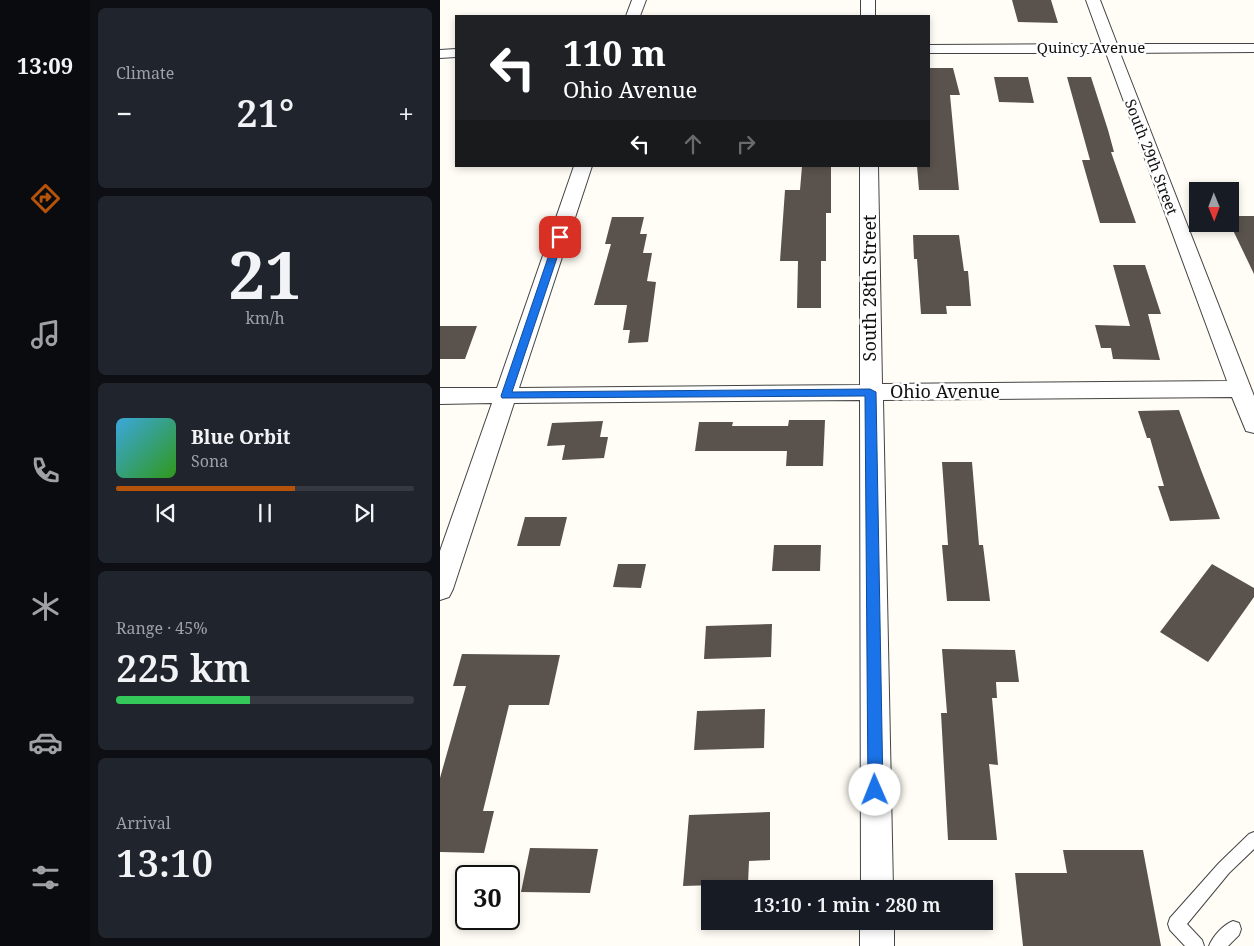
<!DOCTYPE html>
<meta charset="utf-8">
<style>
:root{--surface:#171b24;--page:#20242c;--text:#f1f3f6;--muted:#9ea1a6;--line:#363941;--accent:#b45309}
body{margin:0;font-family:"Noto Serif",serif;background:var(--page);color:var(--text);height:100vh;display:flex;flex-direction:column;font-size:19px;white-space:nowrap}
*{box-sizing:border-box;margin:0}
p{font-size:16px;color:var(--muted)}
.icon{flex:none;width:28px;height:28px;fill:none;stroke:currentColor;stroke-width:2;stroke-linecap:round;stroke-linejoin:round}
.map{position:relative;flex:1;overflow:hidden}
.sheet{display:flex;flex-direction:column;gap:8px;padding:8px;background:#0d0f14;width:350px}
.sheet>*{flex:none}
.top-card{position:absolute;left:15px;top:15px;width:475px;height:152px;border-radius:0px;box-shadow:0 2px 8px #0003;background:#202124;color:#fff;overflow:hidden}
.needle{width:32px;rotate:179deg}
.controls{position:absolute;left:749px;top:182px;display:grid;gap:10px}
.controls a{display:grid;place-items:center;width:50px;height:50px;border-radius:0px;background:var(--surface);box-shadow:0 2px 8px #0003;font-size:25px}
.speed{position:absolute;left:15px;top:865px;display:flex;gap:10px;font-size:25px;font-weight:700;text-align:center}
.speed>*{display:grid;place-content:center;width:65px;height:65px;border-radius:50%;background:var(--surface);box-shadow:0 2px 8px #0003;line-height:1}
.speed .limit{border:2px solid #111;border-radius:8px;background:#fff;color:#111}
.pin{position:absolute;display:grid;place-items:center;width:42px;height:42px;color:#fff;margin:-21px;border-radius:10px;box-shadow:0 2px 8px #0006}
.me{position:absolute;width:55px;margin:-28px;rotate:359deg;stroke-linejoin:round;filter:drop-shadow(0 0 4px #0008)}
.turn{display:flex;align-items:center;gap:18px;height:105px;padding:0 25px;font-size:22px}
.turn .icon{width:65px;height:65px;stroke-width:2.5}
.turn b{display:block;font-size:35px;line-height:42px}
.lanes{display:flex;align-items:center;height:48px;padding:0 25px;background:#0003;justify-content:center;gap:25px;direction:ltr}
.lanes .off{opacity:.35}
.big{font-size:38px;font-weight:600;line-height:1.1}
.sheet .widget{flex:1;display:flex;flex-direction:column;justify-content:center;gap:8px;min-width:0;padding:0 18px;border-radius:8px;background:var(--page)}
.sheet .dial{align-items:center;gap:0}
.dial b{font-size:65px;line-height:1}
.song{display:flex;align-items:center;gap:15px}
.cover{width:60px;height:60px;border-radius:8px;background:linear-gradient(135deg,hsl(200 70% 55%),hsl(110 70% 35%))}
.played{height:5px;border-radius:2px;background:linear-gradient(90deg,var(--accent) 60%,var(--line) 60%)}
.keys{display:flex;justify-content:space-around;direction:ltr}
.heat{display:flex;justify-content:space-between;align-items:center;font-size:28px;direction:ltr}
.charge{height:8px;border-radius:4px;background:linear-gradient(90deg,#34c759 45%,var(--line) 0)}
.trip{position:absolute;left:261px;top:880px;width:292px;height:50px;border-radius:0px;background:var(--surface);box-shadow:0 2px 8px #0003;font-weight:600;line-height:50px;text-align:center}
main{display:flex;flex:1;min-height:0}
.menu{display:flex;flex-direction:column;width:90px;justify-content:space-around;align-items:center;background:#090b0e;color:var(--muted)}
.menu .icon{width:35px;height:35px}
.menu .active{color:var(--accent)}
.menu b{font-size:22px;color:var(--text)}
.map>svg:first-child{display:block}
.building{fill:#5a524d}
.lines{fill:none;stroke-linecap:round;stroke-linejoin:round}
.service-casing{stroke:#444;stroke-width:2}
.minor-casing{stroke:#444;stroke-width:2}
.service{fill:#fff;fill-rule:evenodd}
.minor{fill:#fff;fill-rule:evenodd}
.route{fill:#1a73e8;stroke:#114b97}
.labels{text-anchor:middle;stroke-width:5;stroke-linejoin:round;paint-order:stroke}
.far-street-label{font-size:15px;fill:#111;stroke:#fff}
.street-label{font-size:18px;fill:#111;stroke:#fff}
</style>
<main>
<nav class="menu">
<b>13:09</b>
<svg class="icon active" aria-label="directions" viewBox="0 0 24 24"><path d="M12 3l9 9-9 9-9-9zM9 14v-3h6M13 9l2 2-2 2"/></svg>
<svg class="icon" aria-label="music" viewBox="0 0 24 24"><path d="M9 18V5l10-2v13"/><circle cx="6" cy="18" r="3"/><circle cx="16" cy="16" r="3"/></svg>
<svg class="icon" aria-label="phone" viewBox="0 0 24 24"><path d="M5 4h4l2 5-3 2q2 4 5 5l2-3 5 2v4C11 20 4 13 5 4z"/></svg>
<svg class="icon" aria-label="climate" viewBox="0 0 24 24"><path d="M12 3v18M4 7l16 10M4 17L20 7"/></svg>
<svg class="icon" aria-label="car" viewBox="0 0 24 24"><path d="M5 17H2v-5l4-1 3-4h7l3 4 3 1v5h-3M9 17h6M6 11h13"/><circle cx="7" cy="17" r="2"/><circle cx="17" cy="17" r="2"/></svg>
<svg class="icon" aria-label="filters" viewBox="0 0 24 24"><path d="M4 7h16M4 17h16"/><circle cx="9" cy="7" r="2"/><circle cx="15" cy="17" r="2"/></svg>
</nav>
<section class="sheet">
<div class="widget"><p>Climate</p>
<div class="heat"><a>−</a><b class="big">21°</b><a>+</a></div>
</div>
<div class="widget dial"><b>21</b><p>km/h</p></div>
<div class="widget">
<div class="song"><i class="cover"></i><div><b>Blue Orbit</b><p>Sona</p></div></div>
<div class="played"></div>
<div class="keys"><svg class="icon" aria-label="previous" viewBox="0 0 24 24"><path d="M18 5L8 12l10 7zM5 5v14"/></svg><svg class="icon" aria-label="pause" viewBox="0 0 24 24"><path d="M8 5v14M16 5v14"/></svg><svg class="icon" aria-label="next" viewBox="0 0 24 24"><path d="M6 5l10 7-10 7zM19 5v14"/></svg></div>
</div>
<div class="widget"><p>Range · 45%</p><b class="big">225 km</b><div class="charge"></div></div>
<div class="widget"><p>Arrival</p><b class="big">13:10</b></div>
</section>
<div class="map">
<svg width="814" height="946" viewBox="0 0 814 946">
<rect width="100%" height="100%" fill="#fffdf5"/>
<path class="building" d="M572,0H611L618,23L578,22Z
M489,68H513L520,95H510L519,190H479L477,166H489Z
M554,77H588L594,103L559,102Z
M627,77H651L668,130L674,152H671L696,223H660L642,160H650Z
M362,166H391V213H386V261H381V308H357L358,261H340L345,190H360Z
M790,216H814V274L790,224Z
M172,217H204L200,234H207L203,253H212L207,281L216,282L208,342L188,343L190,330H183L187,305H154L171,244H165Z
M473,235H519L524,271H528L531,306H506L507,314H481L477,259H474Z
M673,265H705L721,314H708L720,360L673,359L671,348H661L655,325L690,326Z
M0,326H37L25,359H0Z
M739,410L761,470L780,519L730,521L718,486H724L710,438H707L698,411Z
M349,420H385L383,466H346L347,451H255L259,422H293L292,426H348Z
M163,421L160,437H168L164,458L122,460L125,445L107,446L112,423Z
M502,462H532L539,545H543L550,601H507L502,545H508Z
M85,517H127L120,546H77Z
M334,545H381L380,571H332Z
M178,564H206L201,588L173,587Z
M772,564L814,588V597L768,662L720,632Z
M332,624L331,657L264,659L266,626Z
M502,649L575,650L579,682H556L557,698H552L558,765L549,764L557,840H508L501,713H507Z
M22,654L120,655L109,705H69L43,811H54L44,853L0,852V778L26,686H13Z
M325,709L324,748L254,750L257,711Z
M330,812V860L309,861L308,884L243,886L249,815Z
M90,848L158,849L150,893L81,892Z
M623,850H703L721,946H583L575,873H627Z"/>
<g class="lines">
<g class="service-casing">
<path id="service" d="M814,832V849L789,873L747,924L762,940L764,946H745L730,930L728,924L730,918L779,863L809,834Z
M793,921L799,923L801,929L799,935L788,946H769C773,936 783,925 793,921Z"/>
</g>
<g class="minor-casing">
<path id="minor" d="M192,0H206L200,16H186Z
M421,0H435V16H421Z
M646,0H660L677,44H814V52L680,53L814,396V433L806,431L792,397L443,400L453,889H421L420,400L74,403L13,589L9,597L0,600V551L52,403L0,404V388H57L134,166H152L79,388L420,385V166H438L442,384L787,381L666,53H489V45L662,44Z
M16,49V57L0,58V50Z
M420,921H454V946H420Z"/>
</g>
<use href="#service" class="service"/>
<use href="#minor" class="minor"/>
</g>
<path class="route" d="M120,234L124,237L72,392L430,389L436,392L443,790L441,794L435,797L430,794L428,790L425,396L62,398L61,396L115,237Z"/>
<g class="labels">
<g class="far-street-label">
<text x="651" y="53">Quincy Avenue</text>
<text transform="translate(711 157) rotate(69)" y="5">South 29th Street</text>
</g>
<g class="street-label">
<text transform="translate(430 288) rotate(-90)" y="6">South 28th Street</text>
<text x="505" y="398">Ohio Avenue</text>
</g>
</g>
</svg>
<div class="controls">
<a><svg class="needle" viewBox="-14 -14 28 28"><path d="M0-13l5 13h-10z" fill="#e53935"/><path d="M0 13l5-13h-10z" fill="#9ea1a6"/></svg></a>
</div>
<div class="speed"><div class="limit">30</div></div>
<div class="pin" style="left:120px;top:237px;background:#d93025"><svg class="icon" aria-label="arrive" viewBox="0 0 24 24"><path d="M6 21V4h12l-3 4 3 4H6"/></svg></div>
<svg class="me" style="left:435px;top:790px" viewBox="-20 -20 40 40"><circle r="19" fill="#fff"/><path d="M0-13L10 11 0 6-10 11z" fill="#1a73e8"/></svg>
<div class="trip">13:10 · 1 min · 280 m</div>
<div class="top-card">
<div class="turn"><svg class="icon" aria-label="left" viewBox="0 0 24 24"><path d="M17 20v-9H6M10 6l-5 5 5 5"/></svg><div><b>110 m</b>Ohio Avenue</div></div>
<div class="lanes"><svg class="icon" aria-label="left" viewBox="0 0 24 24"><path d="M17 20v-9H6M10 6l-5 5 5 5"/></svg><svg class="icon off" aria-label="ahead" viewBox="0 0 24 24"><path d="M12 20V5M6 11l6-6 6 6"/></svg><svg class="icon off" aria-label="right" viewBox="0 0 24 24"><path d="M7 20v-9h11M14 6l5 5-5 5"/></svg></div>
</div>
</div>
</main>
